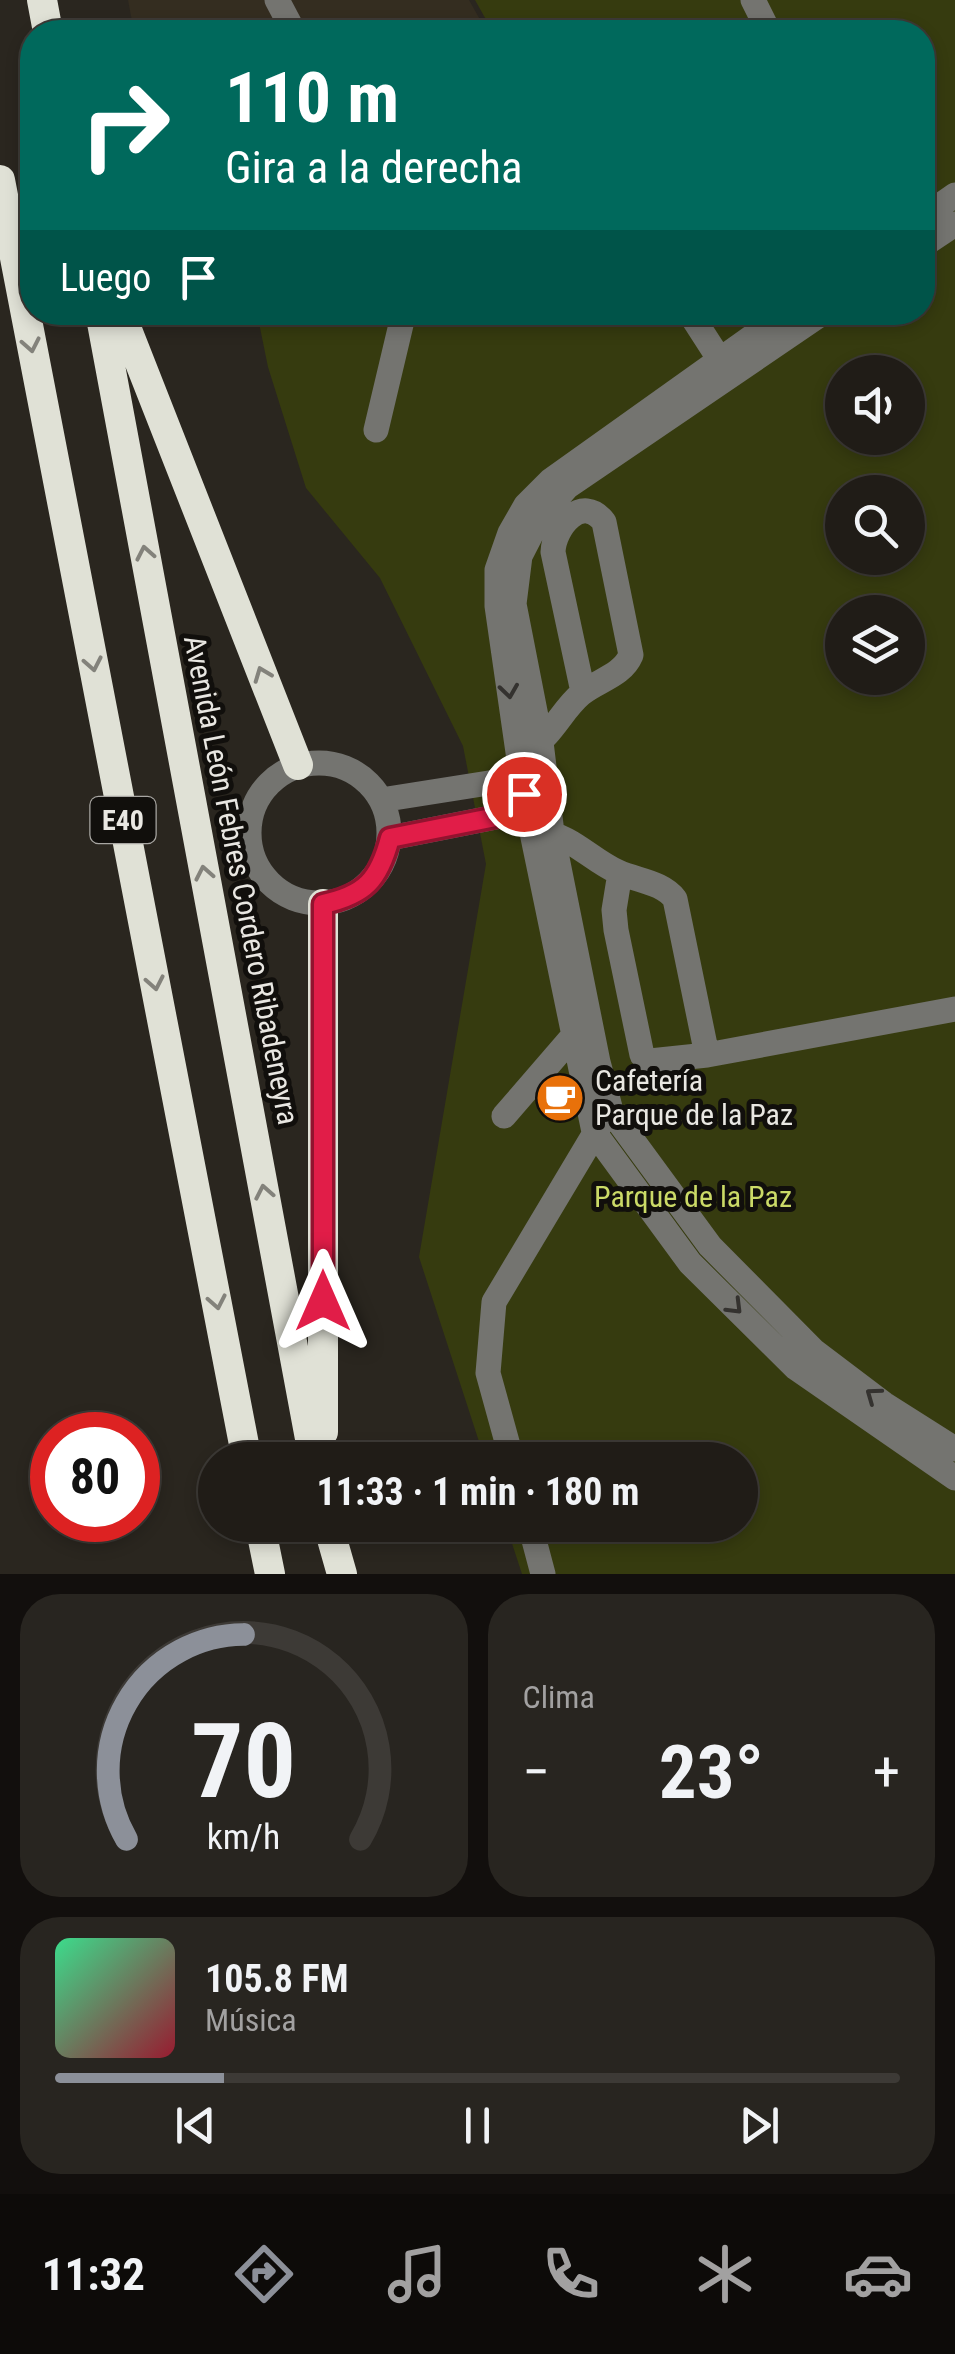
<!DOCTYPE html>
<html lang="es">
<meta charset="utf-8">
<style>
:root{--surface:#201c17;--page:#282520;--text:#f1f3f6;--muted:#a2a1a1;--line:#3d3a36;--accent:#8c9099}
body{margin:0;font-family:"Roboto Condensed",sans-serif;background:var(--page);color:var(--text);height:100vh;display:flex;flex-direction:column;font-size:38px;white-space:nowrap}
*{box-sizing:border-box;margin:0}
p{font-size:32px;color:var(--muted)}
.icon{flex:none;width:55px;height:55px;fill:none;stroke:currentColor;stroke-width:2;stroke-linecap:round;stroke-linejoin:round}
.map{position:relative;height:1574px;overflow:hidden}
.panel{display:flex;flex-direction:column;gap:20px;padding:20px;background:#120f0d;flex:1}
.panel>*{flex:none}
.banner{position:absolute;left:20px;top:20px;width:915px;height:305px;border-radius:40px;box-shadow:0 5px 15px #0003,0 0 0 2px var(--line);background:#00695c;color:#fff;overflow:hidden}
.tools{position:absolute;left:825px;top:355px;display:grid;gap:20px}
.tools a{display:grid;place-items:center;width:100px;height:100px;border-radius:50%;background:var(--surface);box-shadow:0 5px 15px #0003,0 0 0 2px var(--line);font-size:50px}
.speed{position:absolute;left:30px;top:1412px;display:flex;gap:20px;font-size:50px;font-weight:700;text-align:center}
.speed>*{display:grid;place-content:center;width:130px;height:130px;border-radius:50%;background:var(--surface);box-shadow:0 5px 15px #0003,0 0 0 2px var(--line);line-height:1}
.speed .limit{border:15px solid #d22;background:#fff;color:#111}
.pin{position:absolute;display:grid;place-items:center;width:85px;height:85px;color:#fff;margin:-42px;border:5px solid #fff;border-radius:50%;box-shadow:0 2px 10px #0007}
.me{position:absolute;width:110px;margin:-55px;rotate:0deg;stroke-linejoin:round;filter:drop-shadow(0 0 8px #0008)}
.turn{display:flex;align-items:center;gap:35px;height:210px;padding:0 40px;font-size:45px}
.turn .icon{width:130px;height:130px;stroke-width:2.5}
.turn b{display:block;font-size:70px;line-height:85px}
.then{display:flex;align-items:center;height:95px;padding:0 40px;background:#0003;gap:20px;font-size:38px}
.big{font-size:75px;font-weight:700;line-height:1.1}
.panel .widget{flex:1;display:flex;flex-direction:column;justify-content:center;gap:15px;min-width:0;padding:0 35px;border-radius:40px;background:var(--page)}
.panel .dial{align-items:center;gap:0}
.dial svg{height:260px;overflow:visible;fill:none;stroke:var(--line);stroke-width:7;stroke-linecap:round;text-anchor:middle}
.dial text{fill:var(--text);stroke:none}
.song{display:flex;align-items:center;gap:30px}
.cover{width:120px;height:120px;border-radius:15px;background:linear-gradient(135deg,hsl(150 70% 55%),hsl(350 70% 35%))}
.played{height:10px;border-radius:5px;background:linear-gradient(90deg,var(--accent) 20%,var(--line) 20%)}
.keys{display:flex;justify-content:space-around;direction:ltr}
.heat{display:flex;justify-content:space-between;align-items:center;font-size:55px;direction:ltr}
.panel .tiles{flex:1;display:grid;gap:20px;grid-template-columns:1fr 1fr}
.widget:last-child{grid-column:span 2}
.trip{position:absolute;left:198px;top:1442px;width:560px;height:100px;border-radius:50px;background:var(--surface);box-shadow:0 5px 15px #0003,0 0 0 2px var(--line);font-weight:700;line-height:100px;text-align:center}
.tabs{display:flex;height:160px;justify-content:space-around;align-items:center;background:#0d0b09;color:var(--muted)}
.tabs .icon{width:70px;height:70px}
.tabs .current{color:var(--accent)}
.tabs b{font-size:45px;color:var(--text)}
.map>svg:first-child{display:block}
.built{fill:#342d20}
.green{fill:#363b0f;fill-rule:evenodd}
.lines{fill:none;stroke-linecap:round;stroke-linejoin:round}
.minor{stroke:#747470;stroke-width:25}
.highway{stroke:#e0e1d6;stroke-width:30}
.oneway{stroke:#83827b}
.oneway2{stroke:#34322f}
.route-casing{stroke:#92132f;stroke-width:25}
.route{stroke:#e11d48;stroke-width:18}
.labels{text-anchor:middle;stroke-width:10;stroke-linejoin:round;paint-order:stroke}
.shield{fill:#110f0c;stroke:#a8a6a2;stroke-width:2.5}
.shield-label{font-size:28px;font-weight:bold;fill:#e9e7e2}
.street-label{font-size:30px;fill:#e9e7e2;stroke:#110f0c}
.poi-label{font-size:30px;fill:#e9e7e2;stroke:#110f0c;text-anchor:start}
.park-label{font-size:30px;fill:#cbda67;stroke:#110f0c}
</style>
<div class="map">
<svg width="955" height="1574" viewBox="0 0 955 1574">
<rect width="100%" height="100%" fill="#2a261f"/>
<path class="built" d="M128,0H469L487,32H134Z"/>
<path class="green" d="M475,0H955V1574H522L506,1525H740V1460H485L419,1257L486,864L463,746L380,578L306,488L268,367L257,313L922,312V32H493ZM842,372H908V438H842ZM842,492H908V558H842ZM842,612H908V678H842Z"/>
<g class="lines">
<path class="minor" d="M277,0L294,32
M753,0L769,32
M922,218L955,195
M922,246L955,224
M689,312L727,371
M787,312L550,481L526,505L510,533L497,570V606L524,794L594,1132L690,1263L796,1368L955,1478
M824,312L567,487L539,519L520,556L514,604L541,742L552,833L598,1062L611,1111L710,1246L814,1351L884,1404L955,1449
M376,430L404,312
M531,748C553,734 562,710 581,694C598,680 622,676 631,655L604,522C582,493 554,527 553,552L583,692
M249 833a70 70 0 1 1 140 0a70 70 0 1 1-140 0Z
M381,800L495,782L509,788C515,798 516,807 506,815L390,838
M541,832C571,835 591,860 618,872C638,881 662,882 675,899L707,1055
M620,873L614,910L616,930L642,1055L650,1061L707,1055L955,1009
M504,1116L574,1035L582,1033
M512,1460L488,1373L494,1302L601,1123
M530,1525L543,1574"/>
<path class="highway" d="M42,0L48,32
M0,180L247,1460
M100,312L314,1460
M120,312L298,765
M323,1432V904
M260,1525L270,1574
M328,1525L342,1574"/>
</g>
<defs><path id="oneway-chevron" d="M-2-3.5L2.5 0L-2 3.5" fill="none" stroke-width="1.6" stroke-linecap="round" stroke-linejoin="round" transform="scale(2.5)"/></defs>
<g class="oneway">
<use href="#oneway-chevron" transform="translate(31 345) rotate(79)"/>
<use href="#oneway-chevron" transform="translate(145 553) rotate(-101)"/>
<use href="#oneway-chevron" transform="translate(93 664) rotate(79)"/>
<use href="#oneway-chevron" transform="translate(262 674) rotate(-111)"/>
<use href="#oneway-chevron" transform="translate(204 873) rotate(-101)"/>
<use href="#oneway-chevron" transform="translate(155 983) rotate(79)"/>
<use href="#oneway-chevron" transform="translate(264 1192) rotate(-101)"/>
<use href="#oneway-chevron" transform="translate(217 1302) rotate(79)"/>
</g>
<g class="oneway2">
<use href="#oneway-chevron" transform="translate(509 691) rotate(82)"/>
<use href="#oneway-chevron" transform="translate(735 1307) rotate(45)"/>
<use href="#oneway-chevron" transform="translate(873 1395) rotate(-144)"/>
</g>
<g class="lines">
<g class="route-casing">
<path id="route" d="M323,1301V904C365,895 379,880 390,838L506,815L511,811L514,796L524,794"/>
</g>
<use href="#route" class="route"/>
</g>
<defs>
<g id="cafe-disc" transform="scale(2.5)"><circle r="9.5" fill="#e8710a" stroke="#110f0c"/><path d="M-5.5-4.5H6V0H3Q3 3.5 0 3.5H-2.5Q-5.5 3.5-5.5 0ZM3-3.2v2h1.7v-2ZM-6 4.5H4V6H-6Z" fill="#fff"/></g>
</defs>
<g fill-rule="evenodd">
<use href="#cafe-disc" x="560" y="1098"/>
</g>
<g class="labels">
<rect class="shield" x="90.5" y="797" width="65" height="46" rx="8"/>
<g class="shield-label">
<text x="123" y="830">E40</text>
</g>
<g class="street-label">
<text transform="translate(241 880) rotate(79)" y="10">Avenida León Febres Cordero Ribadeneyra</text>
</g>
<g class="poi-label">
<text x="595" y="1091">Cafetería<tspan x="595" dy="34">Parque de la Paz</tspan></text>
</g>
<g class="park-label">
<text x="693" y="1207">Parque de la Paz</text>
</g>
</g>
</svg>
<div class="tools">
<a><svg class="icon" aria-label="sound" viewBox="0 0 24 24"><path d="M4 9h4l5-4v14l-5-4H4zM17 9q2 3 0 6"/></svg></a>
<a><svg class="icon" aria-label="search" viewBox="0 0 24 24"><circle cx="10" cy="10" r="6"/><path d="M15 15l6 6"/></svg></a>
<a><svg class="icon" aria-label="layers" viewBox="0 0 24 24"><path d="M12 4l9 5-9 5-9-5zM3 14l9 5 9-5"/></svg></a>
</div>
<div class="speed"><div class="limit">80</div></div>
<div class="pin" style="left:524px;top:794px;background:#d93025"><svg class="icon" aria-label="arrive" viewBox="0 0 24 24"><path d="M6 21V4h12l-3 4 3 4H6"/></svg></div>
<svg class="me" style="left:323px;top:1301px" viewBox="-20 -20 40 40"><path d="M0-17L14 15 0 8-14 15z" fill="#e11d48" stroke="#fff" stroke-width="4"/></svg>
<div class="trip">11:33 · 1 min · 180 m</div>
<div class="banner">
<div class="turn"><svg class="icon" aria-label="right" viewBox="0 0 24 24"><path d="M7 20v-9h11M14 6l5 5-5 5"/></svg><div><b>110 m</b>Gira a la derecha</div></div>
<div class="then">Luego<svg class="icon" aria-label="arrive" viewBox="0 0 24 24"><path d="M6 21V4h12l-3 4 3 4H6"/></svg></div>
</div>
</div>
<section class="panel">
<div class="tiles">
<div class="widget dial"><svg viewBox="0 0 100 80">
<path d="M14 69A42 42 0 1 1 86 69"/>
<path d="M14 69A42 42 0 0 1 50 6" stroke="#8c9099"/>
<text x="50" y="56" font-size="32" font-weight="700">70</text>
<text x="50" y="72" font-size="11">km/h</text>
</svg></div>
<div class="widget"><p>Clima</p>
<div class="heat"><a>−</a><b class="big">23°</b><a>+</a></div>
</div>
<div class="widget">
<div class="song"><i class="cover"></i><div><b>105.8 FM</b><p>Música</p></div></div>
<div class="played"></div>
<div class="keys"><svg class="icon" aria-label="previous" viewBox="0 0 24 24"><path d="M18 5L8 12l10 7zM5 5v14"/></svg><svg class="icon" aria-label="pause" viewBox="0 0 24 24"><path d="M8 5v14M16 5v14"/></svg><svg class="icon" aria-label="next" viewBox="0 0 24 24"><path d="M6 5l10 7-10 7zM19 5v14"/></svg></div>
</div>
</div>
</section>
<nav class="tabs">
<b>11:32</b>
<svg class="icon current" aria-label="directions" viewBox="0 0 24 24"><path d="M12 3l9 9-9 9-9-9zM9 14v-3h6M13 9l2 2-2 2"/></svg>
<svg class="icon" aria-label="music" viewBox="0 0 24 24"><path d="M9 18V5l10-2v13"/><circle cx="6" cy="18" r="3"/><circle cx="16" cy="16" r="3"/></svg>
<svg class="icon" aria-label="phone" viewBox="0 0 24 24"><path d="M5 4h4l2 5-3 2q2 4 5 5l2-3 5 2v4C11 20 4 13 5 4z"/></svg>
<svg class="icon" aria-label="climate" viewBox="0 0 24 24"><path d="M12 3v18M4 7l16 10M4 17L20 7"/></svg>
<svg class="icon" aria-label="car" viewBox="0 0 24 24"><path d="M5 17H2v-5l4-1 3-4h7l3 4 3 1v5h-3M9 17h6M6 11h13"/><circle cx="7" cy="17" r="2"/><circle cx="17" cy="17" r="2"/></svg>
</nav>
